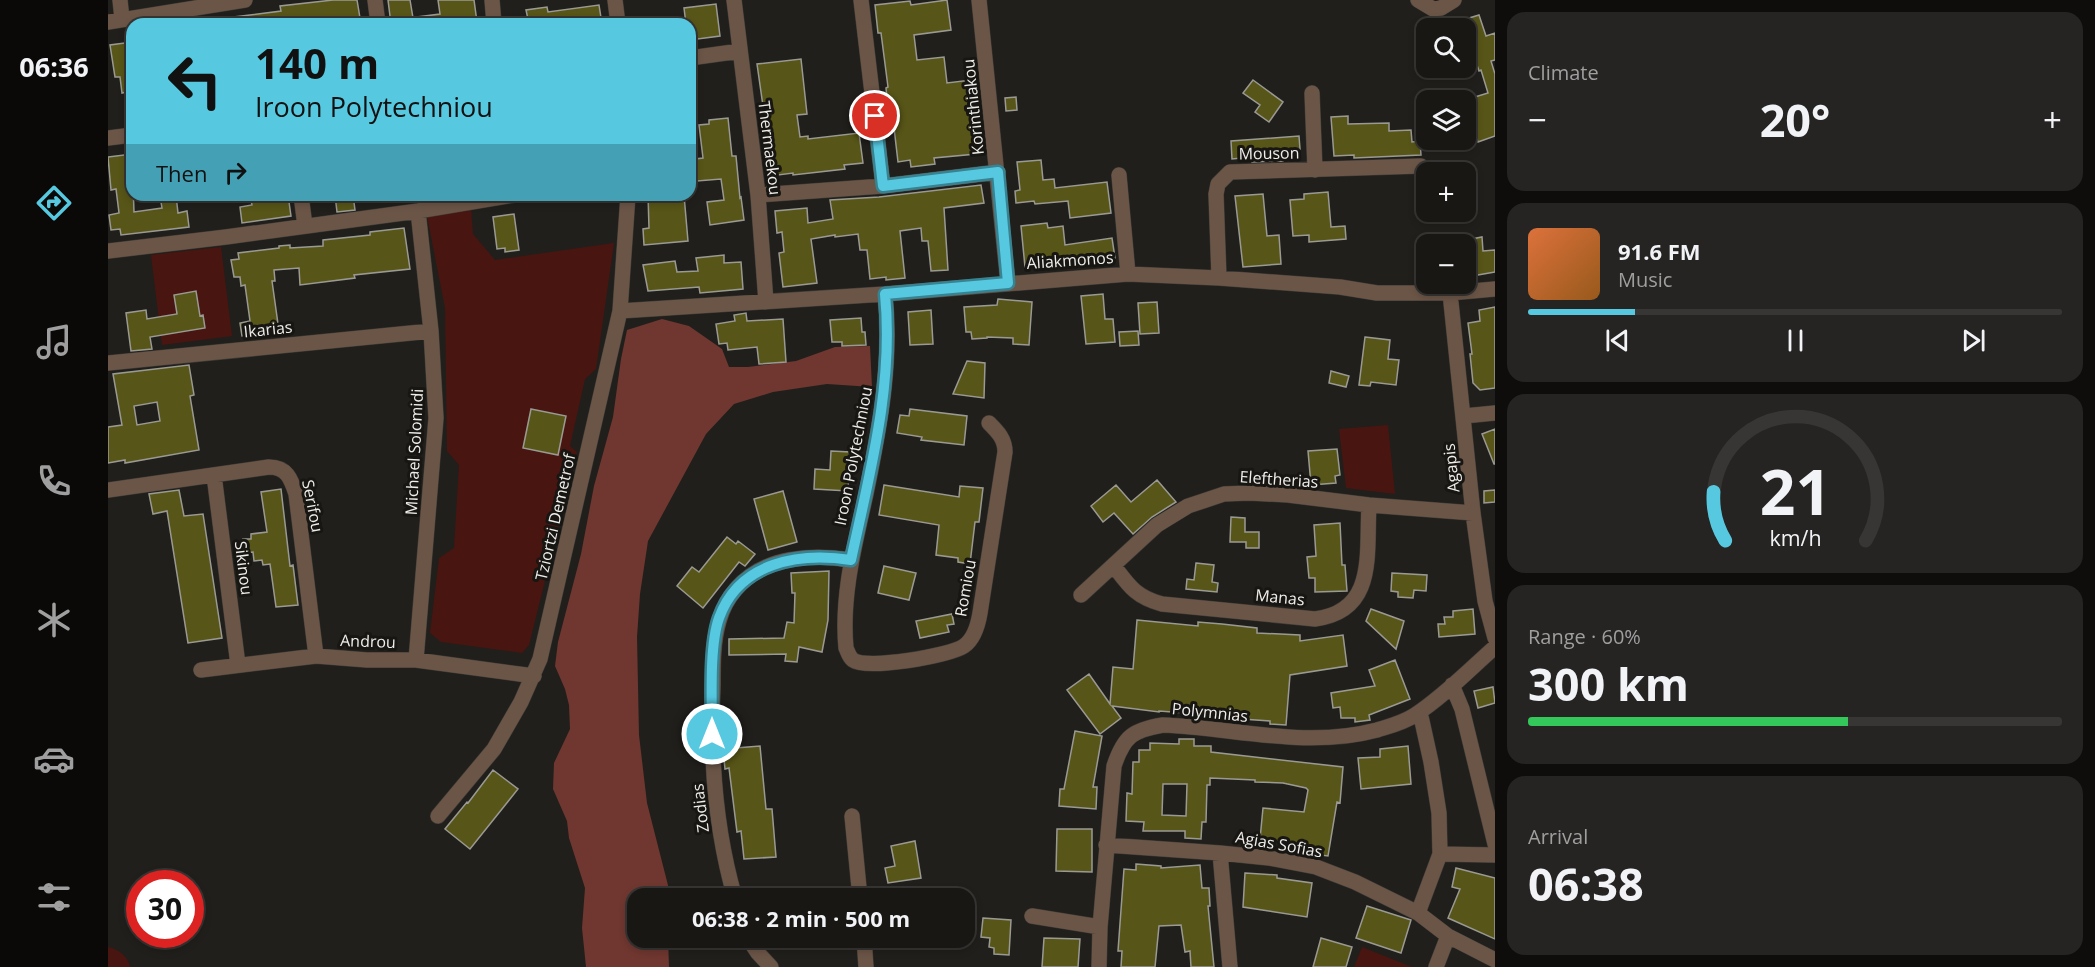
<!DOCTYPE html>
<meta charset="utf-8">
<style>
:root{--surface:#191714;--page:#262422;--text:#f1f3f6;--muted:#9f9fa0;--line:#373634;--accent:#56c9e1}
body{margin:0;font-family:"Open Sans",sans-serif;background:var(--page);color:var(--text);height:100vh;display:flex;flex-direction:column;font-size:22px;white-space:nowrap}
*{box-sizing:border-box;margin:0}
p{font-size:20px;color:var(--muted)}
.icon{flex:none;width:33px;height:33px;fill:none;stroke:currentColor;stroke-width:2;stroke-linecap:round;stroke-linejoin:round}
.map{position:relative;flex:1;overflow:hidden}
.panel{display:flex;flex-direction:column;gap:12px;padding:12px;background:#0e0d0b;width:600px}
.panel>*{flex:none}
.banner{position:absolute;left:18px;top:18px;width:570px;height:183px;border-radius:18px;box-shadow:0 3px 9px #0003,0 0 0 2px var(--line);background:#56c9e1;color:#111;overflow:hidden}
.buttons{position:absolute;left:1308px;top:18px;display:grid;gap:12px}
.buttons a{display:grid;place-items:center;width:60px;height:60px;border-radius:12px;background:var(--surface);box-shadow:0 3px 9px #0003,0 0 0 2px var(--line);font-size:30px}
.speed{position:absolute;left:18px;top:870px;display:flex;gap:12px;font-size:30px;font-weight:700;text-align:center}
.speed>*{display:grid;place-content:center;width:78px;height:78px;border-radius:50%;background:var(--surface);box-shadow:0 3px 9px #0003,0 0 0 2px var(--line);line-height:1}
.speed .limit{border:9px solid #d22;background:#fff;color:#111}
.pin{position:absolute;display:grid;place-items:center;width:51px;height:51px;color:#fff;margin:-26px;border:3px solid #fff;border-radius:50%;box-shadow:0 2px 6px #0007}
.me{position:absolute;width:66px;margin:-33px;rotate:0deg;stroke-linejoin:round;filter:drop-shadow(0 0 4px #0008)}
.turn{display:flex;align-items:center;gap:21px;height:126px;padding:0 30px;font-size:27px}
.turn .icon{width:78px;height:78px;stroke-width:2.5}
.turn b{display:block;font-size:42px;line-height:51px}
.then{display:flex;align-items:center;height:57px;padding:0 30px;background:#0003;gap:12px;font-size:22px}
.big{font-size:45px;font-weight:700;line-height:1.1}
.panel .card{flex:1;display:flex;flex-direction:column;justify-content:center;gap:9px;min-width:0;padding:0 21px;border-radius:18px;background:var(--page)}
.panel .dial{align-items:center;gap:0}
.dial svg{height:156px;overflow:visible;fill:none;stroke:var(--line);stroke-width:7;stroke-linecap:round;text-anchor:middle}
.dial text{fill:var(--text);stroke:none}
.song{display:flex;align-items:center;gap:18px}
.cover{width:72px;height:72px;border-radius:9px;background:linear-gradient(135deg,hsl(20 70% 55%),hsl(30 70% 35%))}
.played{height:6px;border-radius:3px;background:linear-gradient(90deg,var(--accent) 20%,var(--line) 20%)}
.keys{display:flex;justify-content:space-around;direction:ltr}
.heat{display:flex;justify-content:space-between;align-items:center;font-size:33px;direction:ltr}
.charge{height:9px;border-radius:4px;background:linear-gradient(90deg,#34c759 60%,var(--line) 0)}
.trip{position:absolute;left:519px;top:888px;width:348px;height:60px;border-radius:18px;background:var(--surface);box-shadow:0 3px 9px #0003,0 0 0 2px var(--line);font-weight:700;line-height:60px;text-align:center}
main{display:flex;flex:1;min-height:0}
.dock{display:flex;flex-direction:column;width:108px;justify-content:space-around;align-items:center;background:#0a0908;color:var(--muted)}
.dock .icon{width:42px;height:42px}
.dock .on{color:var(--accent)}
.dock b{font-size:27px;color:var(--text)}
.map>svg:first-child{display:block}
.green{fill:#491511}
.forest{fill:#6f3730}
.building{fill:#575517;stroke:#9a9a95;stroke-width:1.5;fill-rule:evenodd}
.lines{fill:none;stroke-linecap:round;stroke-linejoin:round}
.minor-casing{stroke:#3e3c38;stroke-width:16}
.minor{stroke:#6b5547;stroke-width:15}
.route-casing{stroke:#388392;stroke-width:15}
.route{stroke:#56c9e1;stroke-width:10}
.labels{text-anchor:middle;stroke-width:6;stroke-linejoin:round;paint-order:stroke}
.street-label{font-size:16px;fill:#efeeeb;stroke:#171612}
</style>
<main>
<nav class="dock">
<b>06:36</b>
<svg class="icon on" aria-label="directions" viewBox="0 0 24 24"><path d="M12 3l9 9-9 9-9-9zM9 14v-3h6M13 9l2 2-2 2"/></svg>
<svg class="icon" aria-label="music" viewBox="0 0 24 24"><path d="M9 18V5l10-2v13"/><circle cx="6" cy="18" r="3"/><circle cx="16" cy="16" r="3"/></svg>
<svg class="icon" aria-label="phone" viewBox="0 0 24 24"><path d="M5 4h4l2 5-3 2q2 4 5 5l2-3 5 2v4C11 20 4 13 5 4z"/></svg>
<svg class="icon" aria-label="climate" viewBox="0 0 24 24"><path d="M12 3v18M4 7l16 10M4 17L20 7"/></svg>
<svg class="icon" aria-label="car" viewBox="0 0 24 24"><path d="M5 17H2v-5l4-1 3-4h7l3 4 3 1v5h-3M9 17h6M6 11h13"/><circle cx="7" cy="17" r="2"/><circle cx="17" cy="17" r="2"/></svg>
<svg class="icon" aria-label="filters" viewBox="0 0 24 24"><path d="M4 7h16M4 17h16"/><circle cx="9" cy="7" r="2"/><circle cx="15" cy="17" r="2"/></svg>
</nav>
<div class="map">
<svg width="1387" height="967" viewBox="0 0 1387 967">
<rect width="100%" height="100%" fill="#211f1b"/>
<path class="green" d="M363,208L365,234L387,260L506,243L488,369L477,379L462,446L469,452L421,645L414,653L333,642L322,633L331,558L346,548L351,465L339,451L337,308L319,216Z
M113,247L124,336L54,345L43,255Z
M1280,425L1287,494L1238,488L1231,429Z
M0,947C10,949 20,956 22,967H0Z
M1254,947L1304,967H1246Z"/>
<path class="forest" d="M554,319L581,326L614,349L621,367H640L688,361L727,347L762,346L764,387L719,384L665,392L626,404L598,434L540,541L532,594L529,637L531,735L539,803L563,897L562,898H530V938H560L561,967H478L474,928L477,888L461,838L459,821L445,789L446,763L462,729L461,705L457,689L447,666L450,642L473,554L486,486L505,417L513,359L519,330Z"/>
<path class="building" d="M225,0H249L253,24H127L126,17L173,11L172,6Z
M280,0H302L306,24H283Z
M330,0H366L369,22L309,24V17L332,14Z
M839,0L843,30L806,35L809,60L836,57L839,83L863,80L867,111L863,112L868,154L826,158L827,164L803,167L802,160L790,162L785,119L781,120L778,88L780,87L773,33H770L767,5L802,1L803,5Z
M608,4L612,36L582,40V24H578L576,8Z
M491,5L494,24H421L418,10L439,7L440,12Z
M1371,15L1378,36L1387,33V60L1383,61L1387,74V136L1370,142L1357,100L1380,93L1373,70L1371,71L1369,65L1358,68V28H1336L1335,26Z
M24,42V91L14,93L12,77H7L2,45Z
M693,59L699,114L689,115L692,137L700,136V139L751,133L755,163L736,165L737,169L685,175V173L662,176L658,142L660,141L649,64Z
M1145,80L1175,102L1161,122L1147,112L1152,105L1135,93Z
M908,97L909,110L898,111L897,98Z
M1240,116V124L1281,123V131L1303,130L1304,142L1312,141L1313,155L1246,158V155L1226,156L1223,117Z
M620,118L624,156H628L632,198L633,197L636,220L602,225L599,202L616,200L613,179L589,181L587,159L595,158L591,125L601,124V120Z
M1191,136L1192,149L1174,150L1175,161L1144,162V157L1124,159L1123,141Z
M24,154L26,212L54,208L52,196L68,195L70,213L79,211L81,227L13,235L12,229L3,230L1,215L11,213L8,189L3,190L0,157Z
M933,160L935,180L946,179L947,188L999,182L1003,213L962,218L960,201L927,204L926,201L908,203L907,191L912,190L909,162Z
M873,185L876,203L836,208L840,270L823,271L820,241H814L813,228L792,231L797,278L778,280V277L762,279L759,250H752L750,234L727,237V235L703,239L709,283L675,287L671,253L676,252L674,232L669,233L667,211L699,208L700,223L725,219L722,200L771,197Z
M1220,192L1223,227L1237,226L1238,239L1201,242V235L1185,236L1182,200L1196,199V194Z
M1155,194L1159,236L1171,235L1173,264L1135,267L1127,196Z
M142,195H180L183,216L134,223L132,207L144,205Z
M227,195H245L247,210L229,212Z
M540,195H576L580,241L536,245L535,229L541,228Z
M406,214L411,250L397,252V248L389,249L385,217Z
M939,223L940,228L955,226L957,245L1004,238L1007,258L917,267L913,226Z
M296,228L302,269L246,275L247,278L192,285L191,268L166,270L167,281H164L171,331L134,336L132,323L142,321L137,285L133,286L132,277H126L123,260L131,259L130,253L171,248V246L182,245V248L215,246V240L262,235V232Z
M1374,237L1375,251L1387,250V272L1358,277V240Z
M616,255V263L633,262L635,289L592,293L591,287L540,291L535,265L567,261L569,272L590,271L588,258Z
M88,291L92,316L95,315L97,328L42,337L44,349L23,351L18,313L38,310L39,319L69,314L66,295Z
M995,294L997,319H1005L1007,342L978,344L973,296Z
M890,299L924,302L921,345L905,344V338L879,337V338L864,339L863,332H858L856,307L889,305Z
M1049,302L1051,333L1032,334L1030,303Z
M1387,307V388L1372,390L1365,383L1362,354H1364L1360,323L1372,321L1371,310Z
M823,310L825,344L802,345L800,312Z
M638,313L639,321L675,319L678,362L651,364L649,347L620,350L619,343L611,344L608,324L627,321L626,315Z
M753,318L754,332H757L758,345L734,346V342H724L722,320Z
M1030,331L1031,345L1012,346L1011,332Z
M1257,337L1282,340L1280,359L1291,360L1288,385L1263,382L1262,386L1251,385Z
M859,361L877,363L876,398L845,394Z
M81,365L86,395L82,396L91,450L17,463V460L0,463V427L14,425L5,374ZM49,402L52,421L29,425L26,406Z
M1223,371L1241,376L1238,387L1221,383Z
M423,409L458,416L450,455L415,448Z
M802,409L859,416L856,445L813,440L814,437L789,433L792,415L801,416Z
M1387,429V464H1386L1374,434Z
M1229,449L1232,475L1227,476L1228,483L1203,485L1200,451Z
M723,451L742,452L740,491L706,489L707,469L722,470Z
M1049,480L1068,502L1044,517L1025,534L1006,513L995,522L983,506L1008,485L1023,502Z
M776,485L851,497L852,486L875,488L871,522H867L862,564L850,562V558L828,555L831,525L771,515Z
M173,489L182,566L185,565L190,605L168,607L162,564L155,565L154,560L146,561L145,552L137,553L135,539H143V534L159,532L153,492Z
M71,490L76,516L95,514L114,638L80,643L59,511L45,514L41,494Z
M1387,490V502L1376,503V491Z
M675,491L689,542L660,550L646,499Z
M1123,517L1137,518V532H1151V548H1138V542H1122Z
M1232,523L1234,565H1237L1239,591L1207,592V578H1201L1199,557L1208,556L1206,525Z
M619,537L628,544L630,541L647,554L637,566L631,562L595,608L569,586L584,567L591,572Z
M1088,563L1106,565L1104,582L1110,583L1109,592L1078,589L1079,579L1086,580Z
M776,566L808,573L801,600L770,593Z
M721,571L720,620L714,652L691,647L689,662L677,661L678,654L621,655V639L676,638L679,622L686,623L687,593H684L683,573Z
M1284,573L1319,575L1318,591L1306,590L1305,598L1290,597V592L1283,591Z
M1263,609L1296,621L1288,649L1258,621Z
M1365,609L1367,634L1331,637L1330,624H1337L1336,617H1345V611Z
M844,614L846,624L839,625L841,632L812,638L808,621Z
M1029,620L1090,626V622L1114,624L1149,628V633L1192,635V641L1235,635L1239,666L1182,675L1178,725L1162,724V721L1105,717V715L1051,711V712L1004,706L1013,718L992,734L959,690L981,674L1002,704L1005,667L1025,669Z
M1287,660L1302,699L1261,715L1262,720L1247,722V718H1233L1232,707L1225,708L1223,693L1267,686L1261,670Z
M1385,687L1387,703L1370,708L1366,691Z
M967,731L994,736L985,787H989L988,809L951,806L952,789H956Z
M1071,739H1086V746H1103V752L1235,767L1232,803L1229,802L1220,856L1190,852L1191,843L1152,839L1155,808L1196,812L1200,790L1198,788L1175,783L1147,782V780L1102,778V785H1099L1098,822H1094L1093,839L1077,838V831H1035L1036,822L1018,821L1019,793L1024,794L1025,762H1031V750H1042V743L1071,744ZM1055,784H1079L1078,816L1054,815Z
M652,746L658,809H664L668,857L636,859L633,831L629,832L621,768L617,769L615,749Z
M1300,746L1303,784L1253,789L1250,758L1272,757V749Z
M385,770L410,789L362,849L337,829L359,802L360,803Z
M949,829H984V872L948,871Z
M807,841L813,878L780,883L777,868L787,866L783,846Z
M1028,864L1053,866V868L1092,865L1094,888H1101L1102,906H1100L1106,967H1083L1082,951L1077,952L1073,925L1051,926L1047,967H1013L1014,951H1010L1016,869L1028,870Z
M1348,868L1387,878V939L1340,918L1352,889L1344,887Z
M1137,873L1169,875V878L1204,883L1199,917L1135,907Z
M1259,906L1303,920L1293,953L1248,938Z
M875,918L903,920L901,955L886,954V948L881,947L882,938L873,937Z
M936,938L972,939L970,967H934Z
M1213,938L1244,947L1238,967H1205Z"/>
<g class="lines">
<g class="minor-casing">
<path id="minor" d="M12,0L14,19
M267,0L270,24
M384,0L386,24
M507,0L510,24
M626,0L650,195L658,302
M753,0L775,186
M871,0L900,283
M1310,0L1325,9L1333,8L1346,0
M0,22L137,0
M582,58L632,51
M1204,93L1207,170
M0,138L24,135
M1011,175L1020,274
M193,195L197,226
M650,195L775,186L890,172
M0,251L118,237L310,211L406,195
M1111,278L1108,194L1110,184L1122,172L1313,166
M1342,293L1365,513L1377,601L1387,638
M777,294C784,363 772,426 758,494C747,544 733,596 738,648C740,652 741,657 745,660C758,670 842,656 856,646C866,639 870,625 872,613L897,452C897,439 890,432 881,423
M512,311L777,294L1020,274L1111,278L1232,287L1269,293H1342L1387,289
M0,363L323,331
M1356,416L1387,413
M106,475L130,665
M0,490L161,467C179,467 183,479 188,494L208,656
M1006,566C1021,586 1028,597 1054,604L1207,619C1269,611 1258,554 1261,505
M973,595L1049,525L1080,506L1116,494L1141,493L1180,495L1261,505L1365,513
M308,660L328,418L323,331L310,211
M93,670L208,656L259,660H308L426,676
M1344,685L1354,709L1387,844
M330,816L386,749L413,702L432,659L512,311L520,195
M744,816L752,898
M998,845L1112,853L1161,858L1208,867L1247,882L1310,913L1340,936L1387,960
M1112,853L1122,967
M1332,854L1387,855
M627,898C607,829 602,756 605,685C605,664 605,641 611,621C614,610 621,597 628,589C656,556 704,554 743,560
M1310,913L1332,854L1331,813L1323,762L1312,712
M924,916L992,927
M640,938L650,953L663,967
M756,938L758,967
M991,967L992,927L1006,766C1016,736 1025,730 1055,725C1127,728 1198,749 1269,730C1282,726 1295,723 1307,715C1336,696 1361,670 1387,647
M1328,967L1340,936"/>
</g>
<use href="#minor" class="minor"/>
</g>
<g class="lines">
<g class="route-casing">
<path id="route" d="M604,734C604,703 601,646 611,618C631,562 691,552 743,560C762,472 786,384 777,294L900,283L890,172L775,186L767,116"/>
</g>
<use href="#route" class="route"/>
</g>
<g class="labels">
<g class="street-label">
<text transform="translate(865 107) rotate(-96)" y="6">Korinthiakou</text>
<text transform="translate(662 148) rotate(83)" y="6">Thermaekou</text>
<text transform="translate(1161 153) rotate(-1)" y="6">Mouson</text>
<text transform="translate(962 260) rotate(-4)" y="6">Aliakmonos</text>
<text transform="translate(160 329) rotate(-6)" y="6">Ikarias</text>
<text transform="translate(306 452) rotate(-87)" y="6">Michael Solomidi</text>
<text transform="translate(745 456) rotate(-79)" y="6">Iroon Polytechniou</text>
<text transform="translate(1343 468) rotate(-96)" y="6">Agapis</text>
<text transform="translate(1171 479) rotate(4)" y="6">Eleftherias</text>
<text transform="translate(205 506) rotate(79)" y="6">Serifou</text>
<text transform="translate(447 517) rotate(-77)" y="6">Tziortzi Demetrof</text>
<text transform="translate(136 568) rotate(83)" y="6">Sikinou</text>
<text transform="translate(857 588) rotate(-80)" y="6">Romiou</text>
<text transform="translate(1172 597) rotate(6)" y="6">Manas</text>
<text transform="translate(260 641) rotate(2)" y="6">Androu</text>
<text transform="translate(1102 712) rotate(6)" y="6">Polymnias</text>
<text transform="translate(592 808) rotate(-97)" y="6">Zodias</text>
<text transform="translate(1171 844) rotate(10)" y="6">Agias Sofias</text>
</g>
</g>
</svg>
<div class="buttons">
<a><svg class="icon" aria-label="search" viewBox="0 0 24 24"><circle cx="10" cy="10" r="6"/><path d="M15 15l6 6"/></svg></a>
<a><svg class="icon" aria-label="layers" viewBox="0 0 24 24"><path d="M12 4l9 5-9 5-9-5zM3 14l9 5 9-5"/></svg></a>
<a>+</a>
<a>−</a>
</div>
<div class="speed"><div class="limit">30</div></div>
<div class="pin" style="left:767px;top:116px;background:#d93025"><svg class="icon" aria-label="arrive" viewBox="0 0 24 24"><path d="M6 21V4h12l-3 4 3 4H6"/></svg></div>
<svg class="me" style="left:604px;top:734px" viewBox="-20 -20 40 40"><circle r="17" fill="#56c9e1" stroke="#fff" stroke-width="3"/><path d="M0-11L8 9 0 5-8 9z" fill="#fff"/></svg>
<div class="trip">06:38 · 2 min · 500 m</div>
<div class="banner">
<div class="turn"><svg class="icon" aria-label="left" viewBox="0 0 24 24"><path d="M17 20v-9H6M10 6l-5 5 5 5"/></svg><div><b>140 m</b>Iroon Polytechniou</div></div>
<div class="then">Then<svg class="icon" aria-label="right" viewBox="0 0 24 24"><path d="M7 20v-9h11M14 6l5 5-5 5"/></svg></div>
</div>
</div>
<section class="panel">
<div class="card"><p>Climate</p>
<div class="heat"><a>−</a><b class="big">20°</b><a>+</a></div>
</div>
<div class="card">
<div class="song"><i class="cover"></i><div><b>91.6 FM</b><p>Music</p></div></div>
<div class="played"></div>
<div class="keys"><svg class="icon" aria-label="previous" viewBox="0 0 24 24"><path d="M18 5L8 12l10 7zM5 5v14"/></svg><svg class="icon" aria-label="pause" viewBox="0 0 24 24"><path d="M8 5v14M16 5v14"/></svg><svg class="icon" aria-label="next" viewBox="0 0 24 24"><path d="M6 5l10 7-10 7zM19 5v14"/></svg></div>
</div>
<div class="card dial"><svg viewBox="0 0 100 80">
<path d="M14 69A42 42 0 1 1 86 69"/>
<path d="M14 69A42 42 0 0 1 8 44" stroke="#56c9e1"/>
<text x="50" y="56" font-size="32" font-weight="700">21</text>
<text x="50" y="72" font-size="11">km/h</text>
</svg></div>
<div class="card"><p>Range · 60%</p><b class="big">300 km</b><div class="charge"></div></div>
<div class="card"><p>Arrival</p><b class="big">06:38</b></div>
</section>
</main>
